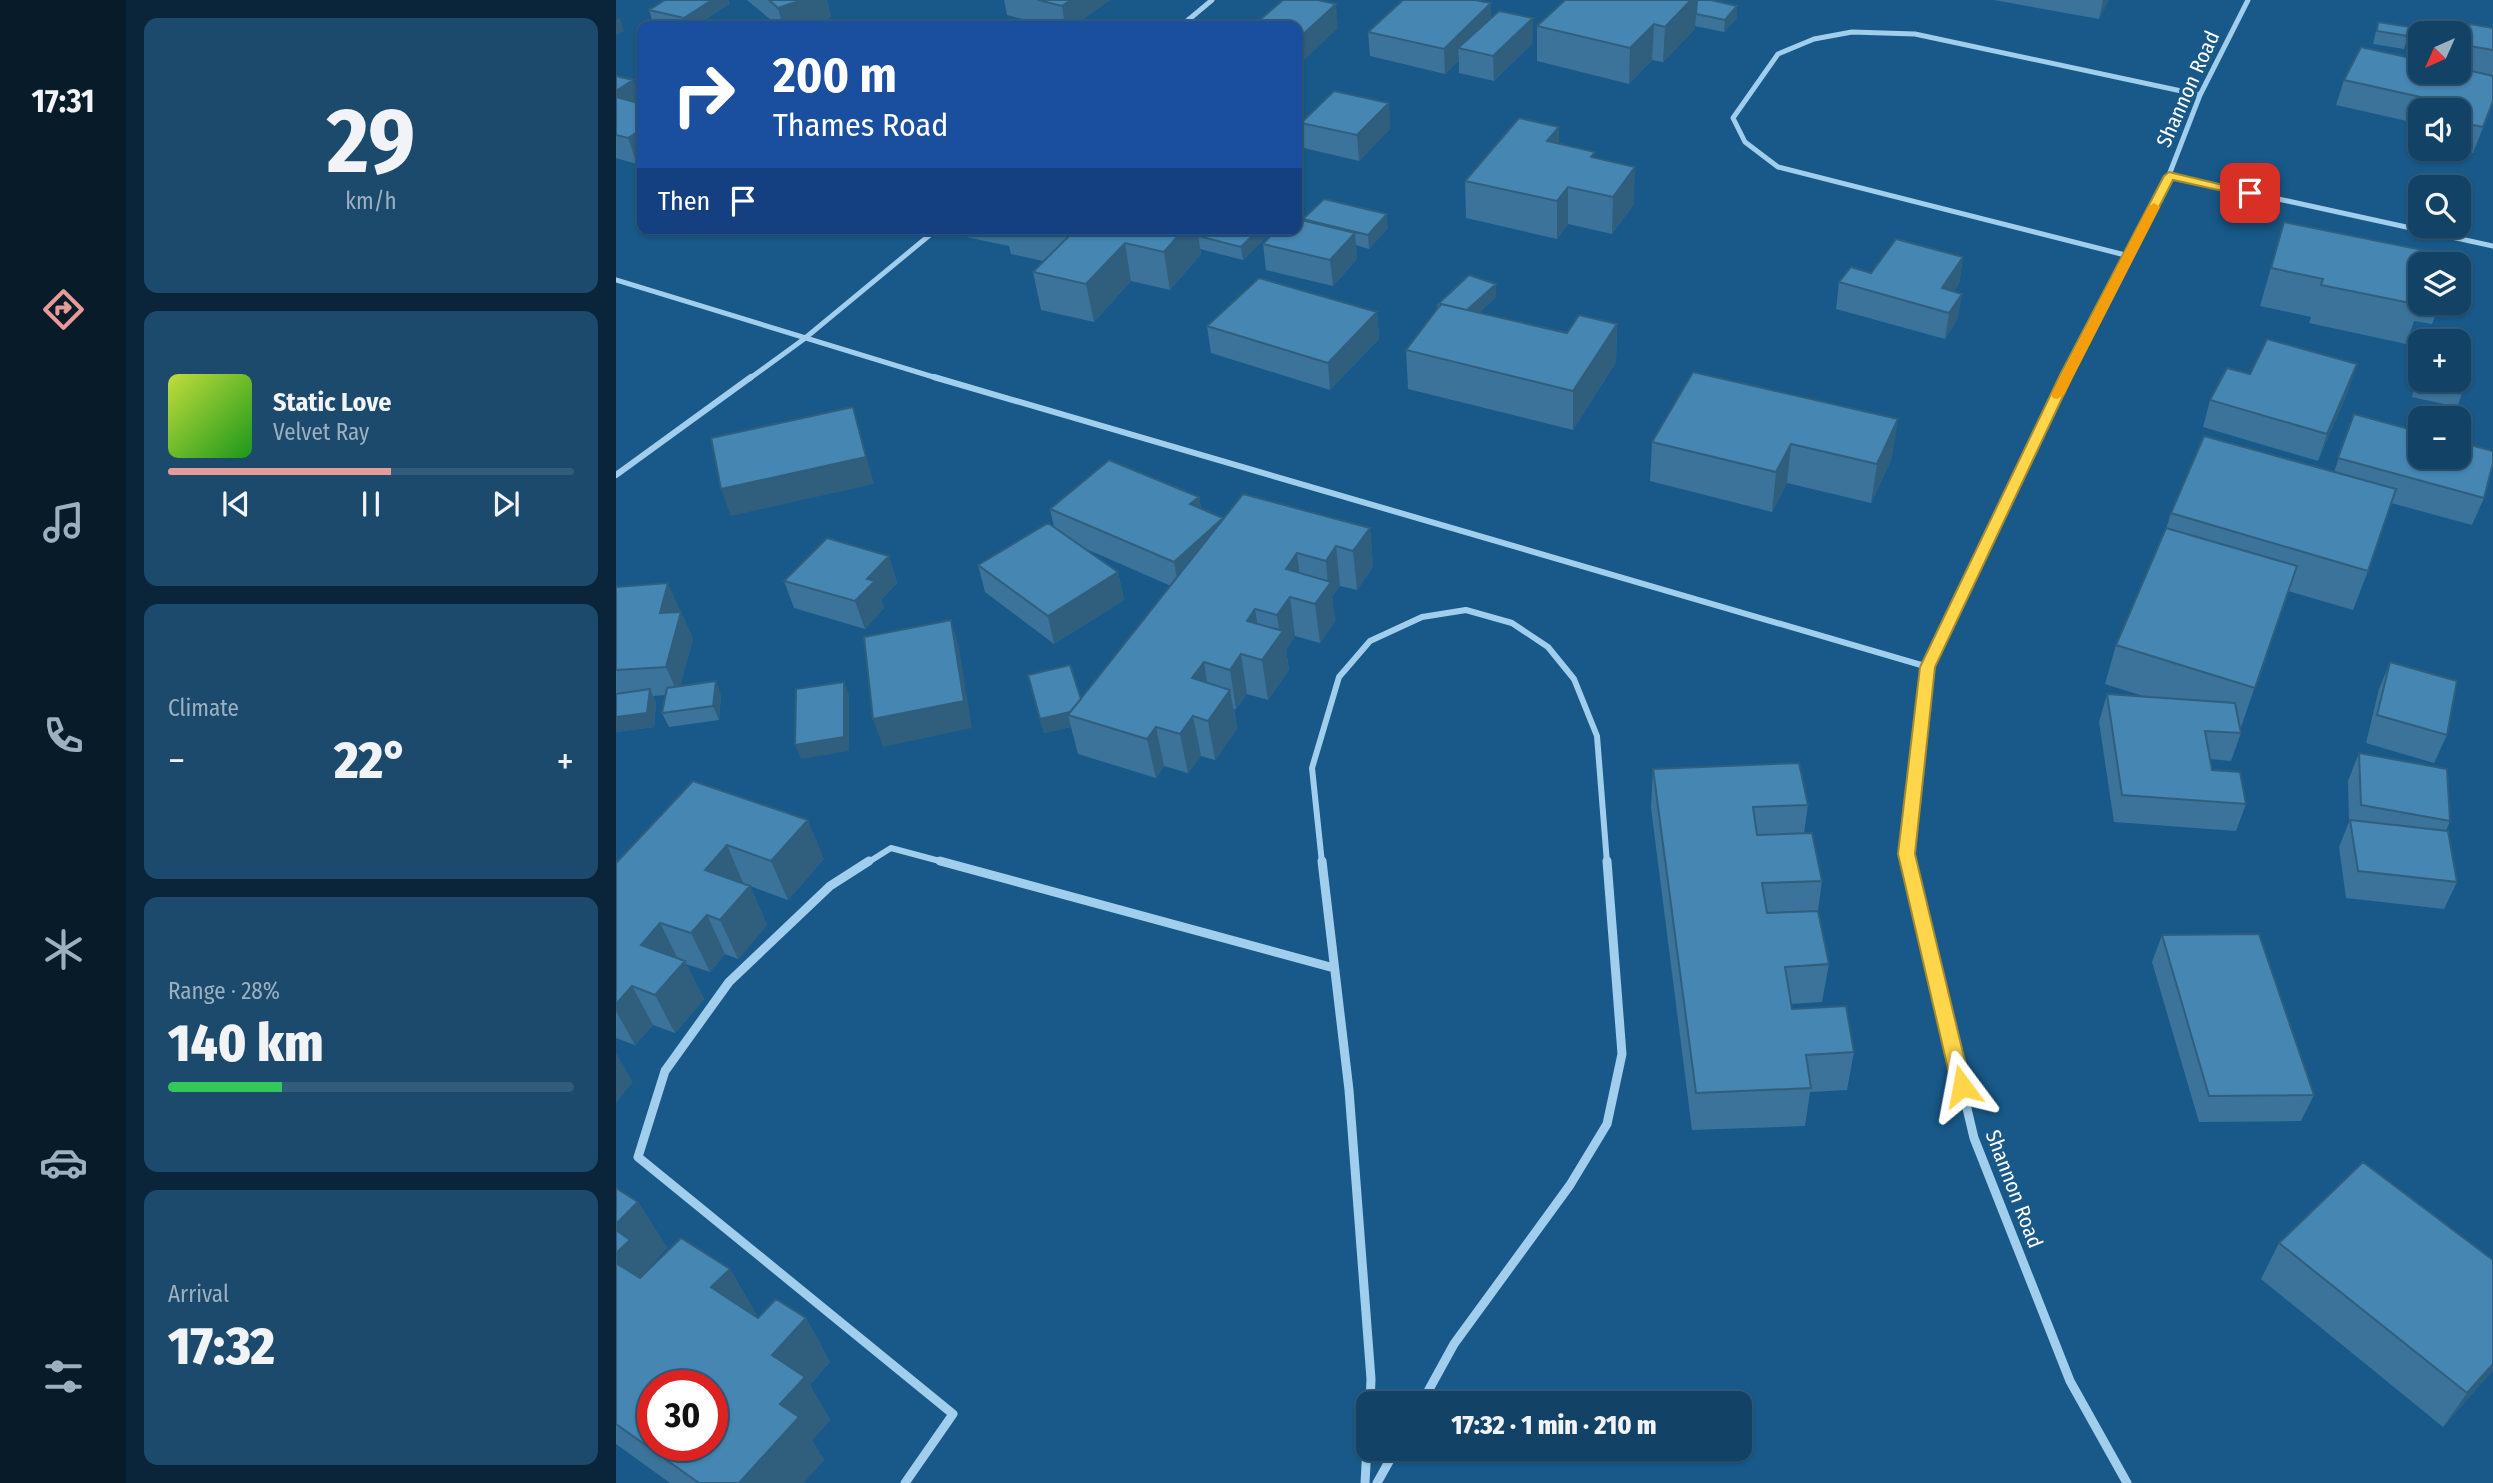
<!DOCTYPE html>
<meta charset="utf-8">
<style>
:root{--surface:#124367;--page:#1b4a6d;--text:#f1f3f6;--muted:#9cb0c0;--line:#315c7b;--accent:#e69b98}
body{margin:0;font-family:"Fira Sans Condensed",sans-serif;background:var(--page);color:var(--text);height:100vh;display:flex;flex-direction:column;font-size:26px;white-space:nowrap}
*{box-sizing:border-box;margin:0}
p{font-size:23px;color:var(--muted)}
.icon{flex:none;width:38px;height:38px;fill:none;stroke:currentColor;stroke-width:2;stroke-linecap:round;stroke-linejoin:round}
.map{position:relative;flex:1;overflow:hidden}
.panel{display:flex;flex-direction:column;gap:18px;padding:18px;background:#0a2539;width:490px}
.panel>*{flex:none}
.guide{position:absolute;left:21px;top:21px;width:665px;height:214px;border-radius:14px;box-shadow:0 2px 5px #0004,0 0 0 2px var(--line);background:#1a4fa0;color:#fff;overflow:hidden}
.needle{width:46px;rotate:225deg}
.fabs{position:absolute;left:1792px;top:21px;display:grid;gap:14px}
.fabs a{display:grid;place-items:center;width:63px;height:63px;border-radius:14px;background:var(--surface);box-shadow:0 2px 5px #0004,0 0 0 2px var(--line);font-size:35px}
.speed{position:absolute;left:21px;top:1370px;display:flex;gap:14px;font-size:35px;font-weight:700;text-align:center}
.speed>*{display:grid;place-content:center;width:91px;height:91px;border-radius:50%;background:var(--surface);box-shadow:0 2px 5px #0004,0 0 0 2px var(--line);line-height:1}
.speed .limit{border:10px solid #d22;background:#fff;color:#111}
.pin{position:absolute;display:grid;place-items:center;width:60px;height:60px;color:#fff;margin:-30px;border-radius:14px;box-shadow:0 4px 10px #0006}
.me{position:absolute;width:77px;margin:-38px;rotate:347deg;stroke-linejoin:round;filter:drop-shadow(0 0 5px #0008)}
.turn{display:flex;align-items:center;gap:24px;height:147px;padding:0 21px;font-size:32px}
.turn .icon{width:91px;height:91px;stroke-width:2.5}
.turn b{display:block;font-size:49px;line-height:60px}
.then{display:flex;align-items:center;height:66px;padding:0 21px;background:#0003;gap:14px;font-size:26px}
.big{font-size:52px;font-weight:800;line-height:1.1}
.panel .tile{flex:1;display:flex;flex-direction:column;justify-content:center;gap:10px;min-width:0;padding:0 24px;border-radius:14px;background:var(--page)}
.panel .dial{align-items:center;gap:0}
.dial b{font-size:91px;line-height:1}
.song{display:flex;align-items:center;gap:21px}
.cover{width:84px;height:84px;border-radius:10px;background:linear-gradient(135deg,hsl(70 70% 55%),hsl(120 70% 35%))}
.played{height:7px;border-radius:4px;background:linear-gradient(90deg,var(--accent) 55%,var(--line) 55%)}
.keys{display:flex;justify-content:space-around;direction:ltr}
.heat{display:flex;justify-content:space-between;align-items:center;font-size:38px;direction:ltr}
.charge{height:10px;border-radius:5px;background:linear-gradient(90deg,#34c759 28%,var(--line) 0)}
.trip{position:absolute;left:740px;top:1391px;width:396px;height:70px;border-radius:14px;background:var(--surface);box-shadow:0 2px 5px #0004,0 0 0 2px var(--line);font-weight:800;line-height:70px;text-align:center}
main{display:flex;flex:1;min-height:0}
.tabs{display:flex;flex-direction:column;width:126px;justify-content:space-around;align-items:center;background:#071b29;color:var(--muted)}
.tabs .icon{width:49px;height:49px}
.tabs .selected{color:var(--accent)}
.tabs b{font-size:32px;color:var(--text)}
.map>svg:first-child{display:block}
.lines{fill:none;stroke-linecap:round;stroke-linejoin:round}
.minor-far2{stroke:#a1ceed;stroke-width:5}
.minor-far1{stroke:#a1ceed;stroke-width:6}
.minor{stroke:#a1ceed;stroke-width:9}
.wall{fill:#3b739a}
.shaded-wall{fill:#305e7d}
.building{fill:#4586b3;stroke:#305e7d;stroke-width:2;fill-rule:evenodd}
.route{fill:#ffd54a;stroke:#a68a30;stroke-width:2}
.slow{fill:#f59e0b}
.labels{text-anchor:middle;stroke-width:7;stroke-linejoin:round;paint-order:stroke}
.street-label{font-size:21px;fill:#fff;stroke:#185989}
</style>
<main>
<nav class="tabs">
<b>17:31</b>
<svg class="icon selected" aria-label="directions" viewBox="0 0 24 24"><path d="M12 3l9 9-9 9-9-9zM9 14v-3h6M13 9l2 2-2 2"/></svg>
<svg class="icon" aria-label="music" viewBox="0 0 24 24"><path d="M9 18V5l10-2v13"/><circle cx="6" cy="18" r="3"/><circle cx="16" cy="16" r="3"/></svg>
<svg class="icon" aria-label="phone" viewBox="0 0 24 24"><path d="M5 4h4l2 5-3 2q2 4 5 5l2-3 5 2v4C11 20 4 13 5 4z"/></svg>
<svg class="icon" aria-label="climate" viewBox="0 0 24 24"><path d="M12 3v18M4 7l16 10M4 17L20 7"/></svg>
<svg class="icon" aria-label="car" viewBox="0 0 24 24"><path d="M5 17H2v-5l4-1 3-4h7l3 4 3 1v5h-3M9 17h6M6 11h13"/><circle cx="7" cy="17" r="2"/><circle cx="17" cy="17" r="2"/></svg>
<svg class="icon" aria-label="filters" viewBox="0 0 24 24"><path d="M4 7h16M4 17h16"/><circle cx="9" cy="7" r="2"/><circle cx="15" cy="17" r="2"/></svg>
</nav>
<section class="panel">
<div class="tile dial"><b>29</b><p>km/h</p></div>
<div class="tile">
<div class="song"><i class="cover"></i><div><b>Static Love</b><p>Velvet Ray</p></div></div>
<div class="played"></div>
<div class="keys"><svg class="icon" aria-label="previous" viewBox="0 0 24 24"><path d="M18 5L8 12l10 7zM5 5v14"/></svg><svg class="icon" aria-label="pause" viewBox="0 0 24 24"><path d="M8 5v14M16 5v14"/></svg><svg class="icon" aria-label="next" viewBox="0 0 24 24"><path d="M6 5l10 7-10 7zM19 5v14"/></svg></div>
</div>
<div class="tile"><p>Climate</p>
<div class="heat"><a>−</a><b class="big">22°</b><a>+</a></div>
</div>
<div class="tile"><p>Range · 28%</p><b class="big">140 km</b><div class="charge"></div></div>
<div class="tile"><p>Arrival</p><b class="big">17:32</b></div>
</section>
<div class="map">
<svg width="1877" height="1483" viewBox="0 0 1877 1483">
<rect width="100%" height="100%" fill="#185989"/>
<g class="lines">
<path class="minor-far2" d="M565,26L596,0
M1553,175L1877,246
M1513,256L1162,167L1129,142L1117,118L1162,54L1198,39L1236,32L1299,34L1584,95
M0,280L324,379
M133,379L188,339L321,229
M1449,379L1553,175L1584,95L1632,0"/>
<path class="minor-far1" d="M318,377L1312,667
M0,475L135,377
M251,863L275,848L331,863
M706,863L696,768L723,677L754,641L806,617L850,610L896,623L932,647L958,679L981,736L991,863
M1292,863L1290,854L1312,667L1450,377"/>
<path class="minor" d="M253,861L214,886L113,982L49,1071L22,1157L337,1414L289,1483
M324,861L718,968
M706,861L733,1090L755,1379L754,1404
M1292,861L1358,1138L1454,1381L1511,1483
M805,1404L838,1344L954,1185L991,1124L1006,1054L991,861
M749,1483L752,1429
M761,1483L780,1449"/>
</g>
<path class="wall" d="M49,0H112L113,4L79,26H53L37,22L33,10Z
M131,0H211L215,17L187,26H162Z
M388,0H494L457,26H433L391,15Z
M1378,0H1493L1483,19Z
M1121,6V18L1108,32L1079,26V29L1047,62L1036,60L1013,84L921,61V26Z
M875,18H917V43L878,81L843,73V60L829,74L754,56L752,32Z
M1762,22L1792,36L1788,49L1757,44Z
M1854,24L1877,28V103L1857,153L1840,149H1843V110H1804V124L1720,105L1728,80L1843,72V58Z
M0,76L17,80L25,104H26V161L21,164L0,158Z
M773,103L774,129L743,161L688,148L685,123Z
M943,144L979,158L1018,204L996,234L952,224L941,239L850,218L849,181Z
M687,219L772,228L753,249L740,245L741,259L717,286L650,270L647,244L688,221Z
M1668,222L1804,264V303H1824L1816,324L1798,321L1790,344L1693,323L1695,317L1644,306Z
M349,229H651V236L627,260L584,249L585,254L554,290L515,281L478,322L425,310L417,272L427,261L395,254L393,246L350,237Z
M1347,257L1343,284L1337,291L1346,294L1341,320L1329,339L1220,309L1223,282L1255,273Z
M880,297L863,313L951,333L1001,324L1000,362L957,430L792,389L790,350L821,310V305Z
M761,312L763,339L714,390L595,353L591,326Z
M1804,362V380L1846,394L1841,407L1796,397Z
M1077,372L1276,458L1255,503L1171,483L1156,512L1034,481L1036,442Z
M1634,374L1732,391L1702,461L1587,427L1594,400Z
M1738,414L1793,429L1804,418L1868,498L1856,525L1775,503L1752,571L1737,610L1672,591L1625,727H1624L1625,733L1615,761L1594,759L1596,770L1630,804L1620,831L1498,822L1483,722L1491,694L1530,697L1489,684L1500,645L1550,529L1555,513L1718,472Z
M583,497L585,509L607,519L754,528L757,567L741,590L724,586L716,597L719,621L704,643L679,636L670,650L673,670L652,700L631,694L620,709H618L621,729L599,760L585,756L572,773L548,766L540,778L462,754L455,727L428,733L412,675L465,699L555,586L468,548L502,572L508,600L438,644L369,592L362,565L438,527L434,509Z
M273,556L281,583L265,600L268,608L249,629L178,608L168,581Z
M0,587L64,610L77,639L64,686L105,695L103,720L53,727L46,713L50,695L37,696L40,703L38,727L0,732Z
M1774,662L1831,735L1818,763L1750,743L1763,689Z
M1743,753L1834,821L1830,831L1841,882L1828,909L1730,898L1723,847L1733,822L1732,781Z
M1037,769L1192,805L1188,833L1206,881L1202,911L1213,964L1206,1002L1175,1004L1176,1009L1238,1052L1231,1090L1194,1092L1189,1126L1076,1130L1035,808Z
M77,781L208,859L172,900L134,886L151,925L122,959L109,954L94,972L70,964L88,999L59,1033L37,1025L19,1045L0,1038V863Z
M1546,935L1698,1095L1685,1121L1583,1122L1536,962Z
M0,1188L22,1202L51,1248L32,1268L33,1269H114L140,1314L138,1315L142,1318H190L214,1362L194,1385L214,1420L196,1440L208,1460L187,1483H54L0,1444Z
M1663,1243L1877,1260V1370L1827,1427L1645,1279Z"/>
<path class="shaded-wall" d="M96,0H112L113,4L79,26H70L68,18Z
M186,0H211L215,17L187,26H167L162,8Z
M455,0H494L457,26H449L446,6Z
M1075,0H1081L1079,29L1047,62L1049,27Z
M1487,0H1493L1483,19Z
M875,3V28L842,48L843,60L829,74L828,49Z
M720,4L722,28L681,67V40Z
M1121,6V18L1108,32L1109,20Z
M4,18L8,31L0,35V20Z
M917,18V43L878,81L877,56Z
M1038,24L1036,60L1013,84L1014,48Z
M17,80L26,105L0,115V91Z
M1877,101V103L1857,153Z
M773,103L774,129L743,161L741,135Z
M943,127V163L931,141Z
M26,129V161L21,164L12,138Z
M1019,167L1018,204L996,234L997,197Z
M952,187V224L941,239V201Z
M771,214L772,228L753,249L752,235Z
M568,229H581L585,254L554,290L548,252Z
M643,229H651V236L627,260L625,247Z
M739,233L741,259L717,286L714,260Z
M509,243L515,281L478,322L470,284Z
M1347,257L1343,284L1325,311L1326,288Z
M880,284V297L849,327L848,314Z
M1346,294L1341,320L1329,339L1333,313Z
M761,312L763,339L714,390L712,363Z
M1001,324L1000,362L957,430V391Z
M1741,364L1732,391L1702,461L1711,434Z
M237,407L258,484L115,516L105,489Z
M1282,419L1276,458L1255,503L1261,464Z
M1175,444L1171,483L1156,512L1160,472Z
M583,497L588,524L574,504Z
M607,518L611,545L563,589L558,562Z
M754,528L757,567L741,590L737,551Z
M720,546L724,586L716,597L719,621L704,643L699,604L712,585L710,561Z
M681,553L686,592L674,597L679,636L670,650L673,670L652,700L646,660L664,636L661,615L670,569Z
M273,556L281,583L265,600L268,608L249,629L239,601L251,579Z
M502,572L508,600L438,644L432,616Z
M52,583L64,610L56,640L44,613Z
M639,609L645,648L631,621Z
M65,612L77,639L62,694L50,667Z
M335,620L343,647L356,728L267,747L257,719Z
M625,654L631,694L620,709L614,670Z
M588,662L594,702L576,678Z
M100,681L105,695L103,720L97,706Z
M228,682L233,695V751L185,759L179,745Z
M34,689L40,703L38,727L0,732V717Z
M614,690L621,729L599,760L592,721Z
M467,709L452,715L455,727L428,733L424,719Z
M577,716L585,756L572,773L564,734Z
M540,727L548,766L540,778L531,739Z
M192,820L208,859L172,900L155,861Z
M111,845L128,885L89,870Z
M134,886L151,925L122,959L104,920Z
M91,915L109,954L94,972L75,933Z
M44,923L63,961L25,945Z
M69,961L88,999L59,1033L39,995Z
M16,986L37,1025L19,1045L0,1011V1004Z
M0,1053L17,1082L0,1103Z
M22,1202L51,1248L32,1268L43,1285L24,1304L0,1268V1224Z
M114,1269L140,1314L122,1332L95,1287Z
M190,1318L214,1362L194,1385L214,1420L196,1440L208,1460L187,1483H123L164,1404L156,1355Z
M1877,1364V1370L1827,1427L1851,1393Z"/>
<path class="building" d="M49,0H96L68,18L33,10Z
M153,0H186L162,8Z
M422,0H455L446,6Z
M667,0H702L720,4L681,40V26H617L623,21L639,24Z
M787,0H859L875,3L828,49L752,32Z
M949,0H1075L1049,27L1038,24L1014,48L921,26Z
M1081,0H1095L1121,6L1109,20L1080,14Z
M883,11L917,18L877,56L842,48Z
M1762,22L1794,27L1792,36L1761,31Z
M1854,24L1877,28V50L1848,45Z
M1745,47L1804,60V72H1843V68L1877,76V101L1867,127L1843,122V110H1823L1827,102L1728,80Z
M0,76L17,80L0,91Z
M718,91L773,103L741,135L685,123Z
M0,97L26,104V129L12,138L0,135Z
M903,118L943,127L931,141L979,152L975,157L1019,167L997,197L952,187L941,201L849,181Z
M708,199L771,214L752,235L687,219Z
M681,219L739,233L714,260L647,244L661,229H681Z
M1668,222L1836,256L1835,264H1804V305L1705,285L1707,279L1655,268Z
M445,229H568L548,252L509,243L470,284L417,272L457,232Z
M581,229H643L625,247L582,236Z
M1280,239L1347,257L1326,288L1346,294L1333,313L1223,282L1235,267L1255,273Z
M853,275L880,284L851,310L825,304L824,306L821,305Z
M643,278L761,312L712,363L591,326Z
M825,304L951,333L963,315L1001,324L957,391L790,350Z
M1651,339L1741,364L1711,434L1594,400L1611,368L1634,374Z
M1843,362L1852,364L1846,394L1801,383L1804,367V380H1843Z
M1077,372L1282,419L1261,464L1175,444L1160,472L1036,442Z
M237,407L250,457L105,489L95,438Z
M1801,408L1836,417V418H1804V432L1793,429Z
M1738,414L1804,432V457H1843V442L1877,451V463L1868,498L1722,458Z
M1588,436L1780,489L1752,571L1555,513Z
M493,460L583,497L574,504L607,518L558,562L434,509Z
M627,494L754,528L737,551L720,546L710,561L681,553L670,569L715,582L699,604L674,597L661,615L639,609L631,621L667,631L646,660L625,654L614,670L588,662L576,678L614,690L592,721L577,716L564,734L540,727L531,739L452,715Z
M432,523L502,572L432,616L362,565Z
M1550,528L1681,566L1639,688L1500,645Z
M211,538L273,556L251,579L259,581L239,601L168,581Z
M52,583L44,613L65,612L50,667L0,670V587Z
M335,620L348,701L257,719L248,637Z
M1774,662L1841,681L1831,735L1761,715Z
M454,665L465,699L454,712L424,719L412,675Z
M100,681L97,706L46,713L51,688Z
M228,682V737L179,745L180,689Z
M34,689L31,713L0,717V694Z
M1491,694L1619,703L1625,733L1589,731L1596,770L1624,772L1630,804L1506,795Z
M1743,753L1831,769L1834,821L1745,805Z
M1183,763L1192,805L1137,807L1141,835L1196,833L1206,881L1146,883L1151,913L1202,911L1213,964L1169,967L1176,1009L1230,1006L1238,1052L1190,1055L1195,1088L1080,1093L1037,769Z
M77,781L192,820L155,861L111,845L89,870L134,886L104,920L91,915L75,933L44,923L25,945L69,961L39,995L16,986L0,1004V863Z
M1734,820L1832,831L1841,882L1742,871Z
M1643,934L1698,1095L1593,1096L1546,935Z
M1747,1162L1877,1260V1364L1851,1393L1663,1243Z
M0,1188L22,1202L0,1224Z
M0,1230L14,1240L0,1253Z
M65,1238L114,1269L95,1287L119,1303L142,1318L160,1299L190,1318L156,1355L189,1377L164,1404L183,1417L123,1483H83L0,1424V1263L24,1278ZM37,1386H96V1446H37Z"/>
<path class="route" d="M1553,172L1640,193L1634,197L1557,180L1458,373L1319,667L1299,854L1355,1086L1352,1092L1346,1094L1339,1092L1336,1086L1282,854L1304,667L1445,373L1548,176Z"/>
<path class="slow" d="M1538,203L1544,207L1448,395L1441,399L1437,398L1435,395L1532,207Z"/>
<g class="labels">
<g class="street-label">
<text transform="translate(1572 89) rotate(-66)" y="7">Shannon Road</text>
<text transform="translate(1398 1189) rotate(69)" y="7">Shannon Road</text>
</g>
</g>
</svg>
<div class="fabs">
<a><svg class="needle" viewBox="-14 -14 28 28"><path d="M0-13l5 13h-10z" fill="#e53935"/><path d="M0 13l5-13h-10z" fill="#9cb0c0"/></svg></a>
<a><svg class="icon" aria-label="sound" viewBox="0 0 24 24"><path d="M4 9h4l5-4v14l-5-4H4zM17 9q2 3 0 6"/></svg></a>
<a><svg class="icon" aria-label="search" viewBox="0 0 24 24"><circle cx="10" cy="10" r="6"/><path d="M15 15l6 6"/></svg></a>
<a><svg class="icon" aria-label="layers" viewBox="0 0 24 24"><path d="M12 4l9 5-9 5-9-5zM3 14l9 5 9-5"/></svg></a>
<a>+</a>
<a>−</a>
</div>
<div class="speed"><div class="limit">30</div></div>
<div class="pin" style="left:1634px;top:193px;background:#d93025"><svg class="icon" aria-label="arrive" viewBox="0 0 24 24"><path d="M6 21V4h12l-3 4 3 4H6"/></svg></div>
<svg class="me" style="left:1346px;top:1086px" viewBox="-20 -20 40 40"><path d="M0-17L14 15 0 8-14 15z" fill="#ffd54a" stroke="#fff" stroke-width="4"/></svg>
<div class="trip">17:32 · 1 min · 210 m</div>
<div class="guide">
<div class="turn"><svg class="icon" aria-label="right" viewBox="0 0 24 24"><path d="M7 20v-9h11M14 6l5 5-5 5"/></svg><div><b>200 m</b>Thames Road</div></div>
<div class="then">Then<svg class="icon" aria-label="arrive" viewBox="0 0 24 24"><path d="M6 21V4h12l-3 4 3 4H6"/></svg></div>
</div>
</div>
</main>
